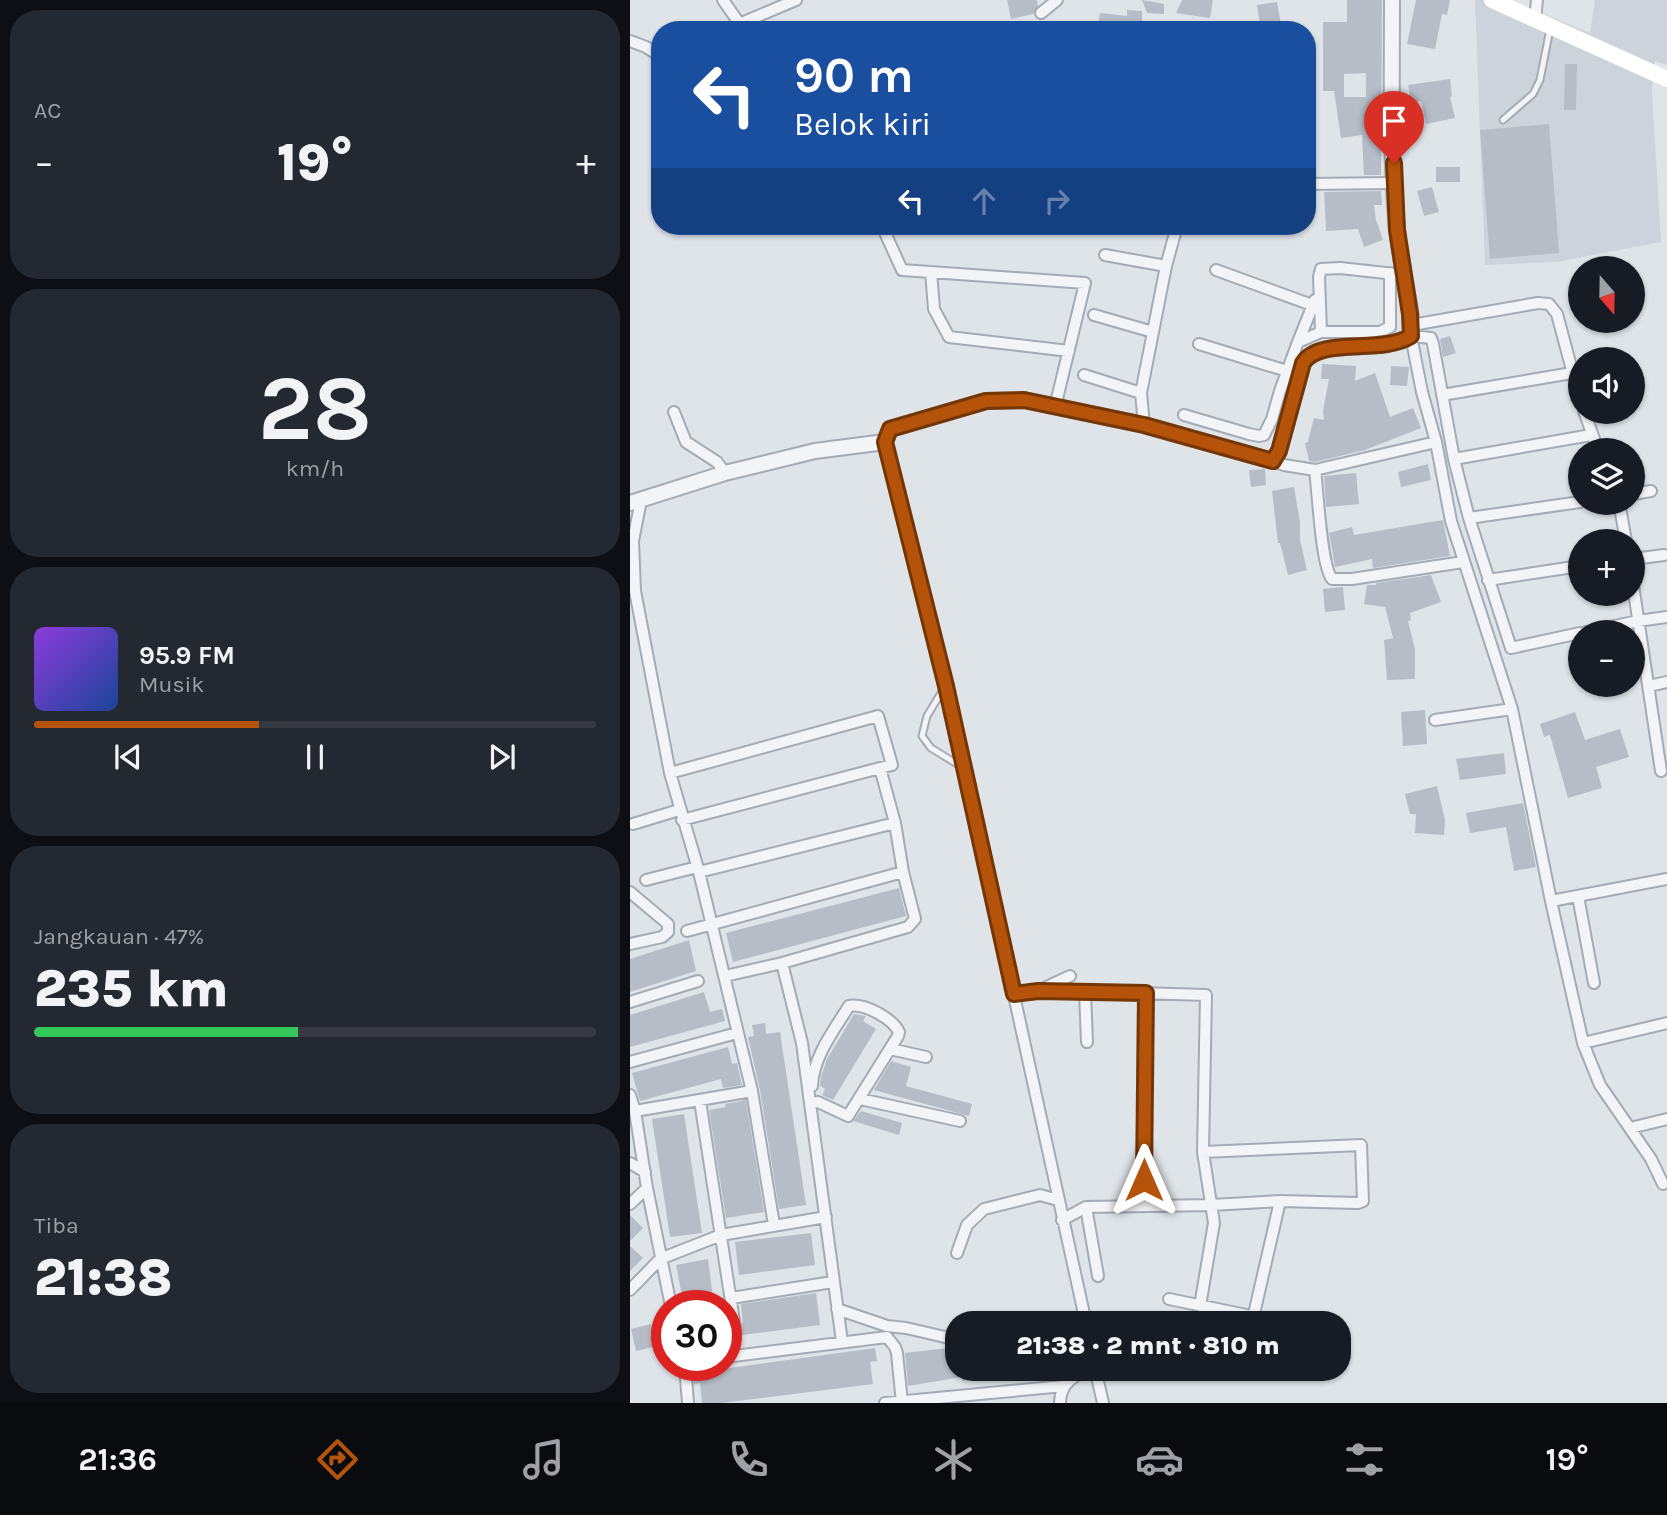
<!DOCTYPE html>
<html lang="id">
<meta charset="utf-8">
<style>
:root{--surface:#171b24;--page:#242831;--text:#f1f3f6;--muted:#9ea1a6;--line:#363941;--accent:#b45309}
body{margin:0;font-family:Karla,sans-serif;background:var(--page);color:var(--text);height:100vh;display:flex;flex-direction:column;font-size:26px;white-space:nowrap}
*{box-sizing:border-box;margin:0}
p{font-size:23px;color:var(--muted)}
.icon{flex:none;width:38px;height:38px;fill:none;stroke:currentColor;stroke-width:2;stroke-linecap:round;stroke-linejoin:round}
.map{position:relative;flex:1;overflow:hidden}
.details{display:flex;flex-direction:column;gap:10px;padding:10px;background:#0d0f14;width:630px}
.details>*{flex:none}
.banner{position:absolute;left:21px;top:21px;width:665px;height:214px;border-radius:28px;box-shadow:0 2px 5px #0004;background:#1a4fa0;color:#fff;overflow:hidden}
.needle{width:46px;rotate:160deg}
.controls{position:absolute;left:938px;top:256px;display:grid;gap:14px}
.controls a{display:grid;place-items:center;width:77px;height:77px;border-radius:50%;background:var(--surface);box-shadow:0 2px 5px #0004;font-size:35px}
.speed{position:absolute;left:21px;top:1290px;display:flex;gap:14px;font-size:35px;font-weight:700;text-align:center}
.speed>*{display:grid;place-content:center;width:91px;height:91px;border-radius:50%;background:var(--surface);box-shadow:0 2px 5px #0004;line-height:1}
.speed .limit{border:10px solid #d22;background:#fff;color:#111}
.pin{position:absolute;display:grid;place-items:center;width:60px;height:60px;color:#fff;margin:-72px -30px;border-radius:50% 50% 50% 0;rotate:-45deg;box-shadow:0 0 7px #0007}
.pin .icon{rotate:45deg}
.me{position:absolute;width:77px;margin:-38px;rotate:0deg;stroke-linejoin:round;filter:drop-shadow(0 0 5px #0008)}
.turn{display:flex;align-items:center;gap:24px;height:147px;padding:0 28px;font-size:32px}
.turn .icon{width:91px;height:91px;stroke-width:2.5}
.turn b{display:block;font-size:49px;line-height:60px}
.lanes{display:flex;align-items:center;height:66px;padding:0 28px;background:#0003;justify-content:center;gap:35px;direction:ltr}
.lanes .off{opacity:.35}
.big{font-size:52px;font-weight:800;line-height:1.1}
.details .card{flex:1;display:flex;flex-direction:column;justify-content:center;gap:10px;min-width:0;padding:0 24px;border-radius:28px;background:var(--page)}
.details .dial{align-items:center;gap:0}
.dial b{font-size:91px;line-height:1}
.song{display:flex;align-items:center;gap:21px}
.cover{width:84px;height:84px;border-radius:10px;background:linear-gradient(135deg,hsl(270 70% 55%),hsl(220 70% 35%))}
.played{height:7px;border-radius:4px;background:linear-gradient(90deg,var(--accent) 40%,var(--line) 40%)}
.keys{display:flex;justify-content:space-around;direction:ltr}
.heat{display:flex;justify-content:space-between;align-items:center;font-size:38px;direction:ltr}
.charge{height:10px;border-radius:5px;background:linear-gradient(90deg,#34c759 47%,var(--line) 0)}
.trip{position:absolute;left:315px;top:1311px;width:406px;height:70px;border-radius:28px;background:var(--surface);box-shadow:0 2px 5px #0004;font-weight:800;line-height:70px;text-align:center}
.tabs{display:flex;height:112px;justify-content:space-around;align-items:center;background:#090b0e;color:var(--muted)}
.tabs .icon{width:49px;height:49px}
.tabs .current{color:var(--accent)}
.tabs b{font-size:32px;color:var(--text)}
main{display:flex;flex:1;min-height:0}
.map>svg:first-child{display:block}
.built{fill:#cdd3db}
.building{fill:#b6bdc7;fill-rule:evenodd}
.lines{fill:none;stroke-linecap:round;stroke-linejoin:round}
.service-casing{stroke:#a4abb4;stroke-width:9}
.minor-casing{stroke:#a4abb4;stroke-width:14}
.tertiary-casing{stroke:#a4abb4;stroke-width:18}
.service{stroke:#f2f4f7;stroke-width:5}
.minor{stroke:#f2f4f7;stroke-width:10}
.tertiary{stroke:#f2f4f7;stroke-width:14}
.secondary{stroke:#fff;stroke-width:16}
.route-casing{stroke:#753606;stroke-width:18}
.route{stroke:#b45309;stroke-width:12}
</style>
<main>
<section class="details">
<div class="card"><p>AC</p>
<div class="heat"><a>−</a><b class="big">19°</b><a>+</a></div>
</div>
<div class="card dial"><b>28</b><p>km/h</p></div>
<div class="card">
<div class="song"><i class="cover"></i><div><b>95.9 FM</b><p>Musik</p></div></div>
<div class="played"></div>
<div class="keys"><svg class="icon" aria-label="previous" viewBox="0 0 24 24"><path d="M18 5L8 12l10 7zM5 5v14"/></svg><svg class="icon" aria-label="pause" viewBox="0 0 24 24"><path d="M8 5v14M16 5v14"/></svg><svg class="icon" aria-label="next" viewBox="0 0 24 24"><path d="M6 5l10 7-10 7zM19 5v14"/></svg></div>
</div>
<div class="card"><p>Jangkauan · 47%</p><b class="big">235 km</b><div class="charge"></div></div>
<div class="card"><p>Tiba</p><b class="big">21:38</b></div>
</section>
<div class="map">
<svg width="1037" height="1403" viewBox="0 0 1037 1403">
<rect width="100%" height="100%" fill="#dfe4e9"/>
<path class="built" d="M845,0H880L960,33L965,0H1037V65L1025,61L1022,94L1031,242L926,262L855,265Z"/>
<path class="building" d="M377,0H407L408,6L403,14L381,19Z
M512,0L534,4V14L517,13Z
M552,0H583L580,18L546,13Z
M717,0H752L751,175H734L732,135L711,138L704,91H693V22H717ZM736,73V97H714V74Z
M786,0H820L817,15L812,14L805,49L777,44Z
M647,2L652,30H631L627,5Z
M497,10L512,11V30L468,27L470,13L497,16Z
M935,64H947L946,110H934Z
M820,79L822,96L820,97L825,118L796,124L791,101L781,103L778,85Z
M919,124L929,253L860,259L850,130Z
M806,167H830V182H806Z
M802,187L809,212L794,216L787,191Z
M751,191L752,205H744L746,220L753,240L734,247L728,229L696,231L694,192Z
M820,336L826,353L813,357L810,339Z
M692,364L726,366L725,381L745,373L760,417L783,408L791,428L735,450L685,462L679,461L675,443L678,442L684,418L694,420L693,411L699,379H691Z
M761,366L779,367L777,386L760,385Z
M798,464L801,480L771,487L768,472Z
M635,469L636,485L621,487L619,470Z
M726,473L729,504L696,507L694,476Z
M664,487L670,522V540L677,570L658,575L650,543H648L642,491Z
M813,520L820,556L743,568L742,559L705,567L699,533L722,527L724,535Z
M801,575L811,602L780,613L781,620L778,621L785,649V679L757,680L754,640L763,638L755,607L734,604L737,585H746V583Z
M713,587L715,610L695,612L693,589Z
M795,710L797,744L773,746L771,712Z
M945,712L955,740L990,729L999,757L966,767L972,788L938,798L920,735L914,737L910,724Z
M874,753L876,774L830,780L826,759Z
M807,786L815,820L814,835L785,833L786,814H780L775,794Z
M893,803L906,867L884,871L876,827L840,833L836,813Z
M269,888L276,916L103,962L96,933Z
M59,940L66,971L0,992V959Z
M74,992L80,1012L92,1009L95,1021L0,1047V1015Z
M224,1014L236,1016L233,1021L246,1029L203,1100L192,1095L195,1089L190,1086L191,1077L197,1059Z
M135,1023L136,1034L150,1032L176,1205L149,1209L130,1090L118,1037L124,1036L122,1025Z
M98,1047L102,1064L107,1063L112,1085L93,1088L91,1079L10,1101L2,1073Z
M261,1061L281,1067L276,1086L342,1104L339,1116L244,1090Z
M116,1100L134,1212L96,1218L79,1110L96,1107L95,1104Z
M231,1111L272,1123L269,1135L223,1121Z
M54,1114L72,1233L40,1237L22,1119Z
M0,1215L13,1228L0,1241Z
M181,1233L185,1265L109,1275L105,1242Z
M0,1246L13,1258L0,1271Z
M78,1259L84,1306H54L46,1265Z
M186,1293L190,1325L96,1337V1325L105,1329L113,1322L111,1304Z
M21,1324L27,1346L6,1351L1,1329Z
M327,1347V1368H373V1375L333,1381L332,1377L278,1386L275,1353Z
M245,1348L247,1361L240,1362L243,1384L91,1403H72L70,1383L64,1384V1373Z"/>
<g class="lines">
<g class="service-casing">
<path id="service" d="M873,120L903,94L910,80L920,29
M314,688L297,716L292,736L301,748L332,767"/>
</g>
<g class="minor-casing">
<path id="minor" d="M93,0L114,30
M411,13L427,0
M905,20L907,0
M109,24L166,0
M0,41L16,47L30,56
M677,184L765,183
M252,226L272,270L455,283L425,407
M475,255L536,266
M586,270L682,305
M301,272L304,309L319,337L439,351
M464,315L523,332
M782,325L908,303L919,304L927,314L950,400
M691,332L689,277L691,269L710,268L765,274
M668,342L685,300
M569,344L657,371
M454,375L511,393
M812,395L942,373
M954,411L968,450
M44,412L56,442L87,462L95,473
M554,415L619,434L629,436L634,435L642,419L650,391L668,342L691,332H750L760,327V273
M514,425L511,393L536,266L547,226
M255,442L316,686L456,1323
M824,459L961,435
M643,461L654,465L685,470L806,442
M685,470C688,492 691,565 702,579H722L833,562
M1003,494L1021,491
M11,500L3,541L5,591L40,773L69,872L122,1091L144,1225
M989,502L996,541
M839,518L950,502
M1003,559L1034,555
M858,580L950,566
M1003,585L1031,771
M956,632L1008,621L1037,617
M950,633L881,648L839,518L824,459L803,344L801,338L781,336L792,392L806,442L821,521L882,709L921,901L953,1043L970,1085L1021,1159L1033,1184
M1019,686L1037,682
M805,720L882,709
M40,773L248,716L262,765L250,768L265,823L273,872
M52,820L250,768
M3,824L49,810
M69,872L265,823
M16,880L67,867
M0,892L38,924V932L32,937L0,944
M948,896L964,983
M921,901L1037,879
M57,931L273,872L285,919L278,927L152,963L95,976
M152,963L172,1043L212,1342
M410,990L440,976
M455,992L457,1042
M384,994L443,991L576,995L573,1152L584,1223L570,1306
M0,1002L68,981
M953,1043L1037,1023
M260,1049L296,1057
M0,1062L107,1033
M0,1095L5,1111L17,1188L41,1306
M230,1099L330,1121
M70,1101L104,1321
M181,1103L188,1102L218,1116L268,1036L269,1032C263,1019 235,1003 219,1006C204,1030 183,1057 182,1086
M5,1111L122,1091
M1000,1128L1037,1119
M0,1163L15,1172
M0,1204L17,1188
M514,1206L516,993
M456,1207L468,1276
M432,1220L456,1207L582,1205L650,1201L728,1203L733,1201L731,1145L573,1152
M327,1253L337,1225L354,1209L410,1195L428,1200
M0,1290L30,1259L91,1235L196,1217
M101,1298L203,1282
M539,1299L621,1316L624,1314L650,1201
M207,1309L257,1326L276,1328L315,1337H327
M96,1357L257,1337L265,1347L267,1353L272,1403
M55,1365L58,1403
M465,1368L473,1403
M255,1403L434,1386
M430,1403C430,1383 446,1372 465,1370"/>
</g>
<g class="tertiary-casing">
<path id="tertiary" d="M0,503L95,473L185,451L255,442L260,429L356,401L394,400L514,425L643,461L649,451L673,363C691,336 750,355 781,336L782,325C778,293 771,262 767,230C760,154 762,76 762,0"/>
</g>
<use href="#service" class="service"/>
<use href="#minor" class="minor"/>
<use href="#tertiary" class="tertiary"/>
<path class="secondary" d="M862,0L1037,79"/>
</g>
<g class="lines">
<g class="route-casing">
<path id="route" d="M514,1180L516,993L408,991L384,994L316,686L255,442L260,429L356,401L394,400L514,425L643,461L649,451L673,363C690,336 751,355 781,336L780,314L767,230L764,163"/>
</g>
<use href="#route" class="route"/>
</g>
</svg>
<div class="controls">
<a><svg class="needle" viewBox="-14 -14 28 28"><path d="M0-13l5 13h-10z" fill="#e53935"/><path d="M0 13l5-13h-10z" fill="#9ea1a6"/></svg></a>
<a><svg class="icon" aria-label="sound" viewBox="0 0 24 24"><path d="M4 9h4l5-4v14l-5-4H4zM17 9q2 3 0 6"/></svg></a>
<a><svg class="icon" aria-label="layers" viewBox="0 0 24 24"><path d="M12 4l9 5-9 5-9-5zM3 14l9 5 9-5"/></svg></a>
<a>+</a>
<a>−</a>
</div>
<div class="speed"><div class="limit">30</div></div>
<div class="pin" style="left:764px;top:163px;background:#d93025"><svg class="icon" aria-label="arrive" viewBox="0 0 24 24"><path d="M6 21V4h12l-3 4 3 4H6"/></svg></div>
<svg class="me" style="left:514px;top:1180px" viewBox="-20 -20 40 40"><path d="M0-17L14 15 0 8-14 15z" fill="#b45309" stroke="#fff" stroke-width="4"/></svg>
<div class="trip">21:38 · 2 mnt · 810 m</div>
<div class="banner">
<div class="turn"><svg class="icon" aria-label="left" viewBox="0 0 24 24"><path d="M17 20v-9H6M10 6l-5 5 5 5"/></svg><div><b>90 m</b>Belok kiri</div></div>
<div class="lanes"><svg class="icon" aria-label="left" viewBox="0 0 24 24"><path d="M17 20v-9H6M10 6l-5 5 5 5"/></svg><svg class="icon off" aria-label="ahead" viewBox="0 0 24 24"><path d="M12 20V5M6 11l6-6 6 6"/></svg><svg class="icon off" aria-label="right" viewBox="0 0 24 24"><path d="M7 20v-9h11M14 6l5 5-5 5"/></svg></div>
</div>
</div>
</main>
<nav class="tabs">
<b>21:36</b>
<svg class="icon current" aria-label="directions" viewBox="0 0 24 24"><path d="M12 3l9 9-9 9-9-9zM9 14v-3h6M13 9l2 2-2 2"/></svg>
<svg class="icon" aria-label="music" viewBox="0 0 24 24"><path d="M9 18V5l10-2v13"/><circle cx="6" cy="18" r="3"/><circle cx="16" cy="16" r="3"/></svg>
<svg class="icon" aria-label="phone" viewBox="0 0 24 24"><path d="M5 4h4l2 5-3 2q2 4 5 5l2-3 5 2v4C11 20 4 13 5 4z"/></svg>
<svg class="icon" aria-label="climate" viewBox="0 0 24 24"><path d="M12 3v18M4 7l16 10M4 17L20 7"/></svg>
<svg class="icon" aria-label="car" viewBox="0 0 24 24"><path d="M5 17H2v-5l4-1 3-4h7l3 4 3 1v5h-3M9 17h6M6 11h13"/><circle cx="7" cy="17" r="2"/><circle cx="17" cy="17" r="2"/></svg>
<svg class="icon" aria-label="filters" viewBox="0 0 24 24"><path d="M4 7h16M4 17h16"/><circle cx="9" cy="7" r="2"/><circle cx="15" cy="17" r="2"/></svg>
<b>19°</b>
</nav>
